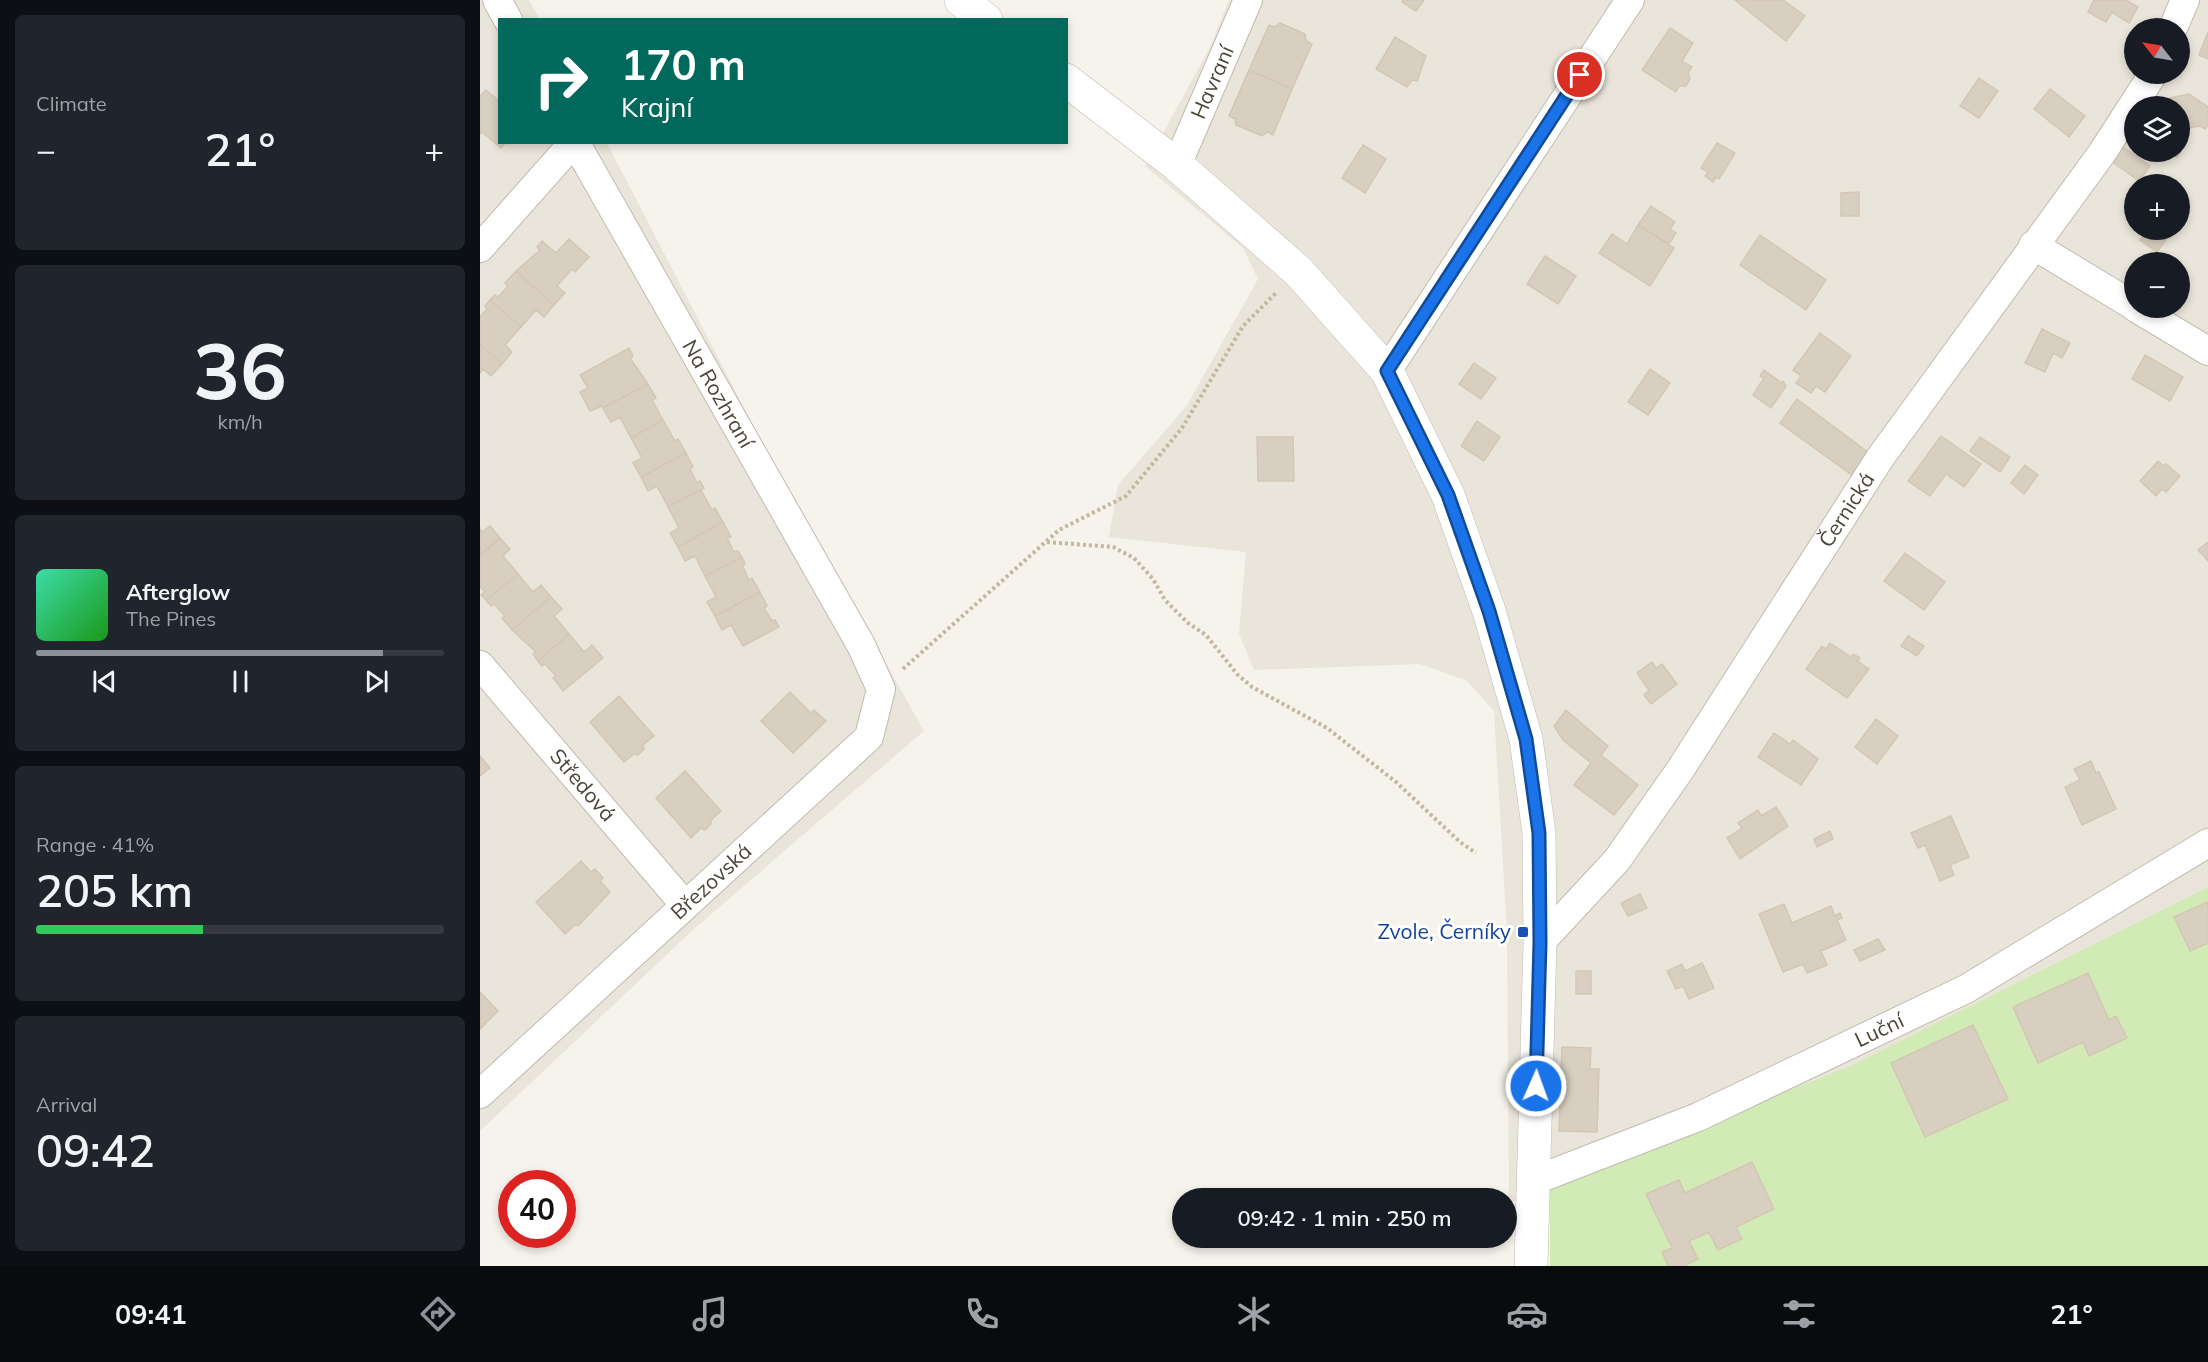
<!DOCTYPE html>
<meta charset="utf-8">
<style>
:root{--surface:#171b24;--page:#20242c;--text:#f1f3f6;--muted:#9ea1a6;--line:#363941;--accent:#8c9099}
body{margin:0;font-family:Mulish,sans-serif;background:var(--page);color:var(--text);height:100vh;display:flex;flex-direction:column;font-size:22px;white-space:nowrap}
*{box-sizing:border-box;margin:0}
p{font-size:20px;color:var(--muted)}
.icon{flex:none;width:33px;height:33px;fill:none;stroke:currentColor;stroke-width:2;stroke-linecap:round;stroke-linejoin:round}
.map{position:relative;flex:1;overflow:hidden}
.side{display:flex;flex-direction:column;gap:15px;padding:15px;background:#0d0f14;width:480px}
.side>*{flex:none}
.banner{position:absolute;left:18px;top:18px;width:570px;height:126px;border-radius:0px;box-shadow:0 3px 9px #0003;background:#00695c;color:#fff;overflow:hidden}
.needle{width:39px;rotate:301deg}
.buttons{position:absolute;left:1644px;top:18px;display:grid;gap:12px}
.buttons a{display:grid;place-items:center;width:66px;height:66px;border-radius:50%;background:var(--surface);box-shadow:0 3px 9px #0003;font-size:30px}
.speed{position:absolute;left:18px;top:1170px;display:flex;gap:12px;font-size:30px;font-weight:700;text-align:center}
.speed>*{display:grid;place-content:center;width:78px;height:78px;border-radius:50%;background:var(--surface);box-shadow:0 3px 9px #0003;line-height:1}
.speed .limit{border:9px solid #d22;background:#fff;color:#111}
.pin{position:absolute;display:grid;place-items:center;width:51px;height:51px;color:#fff;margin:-26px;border:3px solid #fff;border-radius:50%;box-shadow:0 2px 6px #0007}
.me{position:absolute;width:66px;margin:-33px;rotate:2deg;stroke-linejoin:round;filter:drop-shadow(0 0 4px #0008)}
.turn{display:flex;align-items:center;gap:21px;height:126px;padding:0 24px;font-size:27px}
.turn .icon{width:78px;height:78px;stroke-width:2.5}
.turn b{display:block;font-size:42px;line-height:51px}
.big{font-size:45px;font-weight:600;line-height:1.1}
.side .card{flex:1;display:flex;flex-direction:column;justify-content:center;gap:9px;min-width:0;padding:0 21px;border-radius:9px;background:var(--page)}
.side .dial{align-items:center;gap:0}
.dial b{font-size:78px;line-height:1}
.song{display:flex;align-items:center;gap:18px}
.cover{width:72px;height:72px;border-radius:9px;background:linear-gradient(135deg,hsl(160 70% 55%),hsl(120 70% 35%))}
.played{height:6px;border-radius:3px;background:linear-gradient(90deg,var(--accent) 85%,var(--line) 85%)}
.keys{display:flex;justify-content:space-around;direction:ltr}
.heat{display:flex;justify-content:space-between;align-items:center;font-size:33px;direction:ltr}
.charge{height:9px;border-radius:4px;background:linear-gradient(90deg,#34c759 41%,var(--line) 0)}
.trip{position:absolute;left:692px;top:1188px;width:345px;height:60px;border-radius:30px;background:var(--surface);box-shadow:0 3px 9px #0003;font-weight:600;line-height:60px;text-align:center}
.menu{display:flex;height:96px;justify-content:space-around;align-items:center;background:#090b0e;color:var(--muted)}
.menu .icon{width:42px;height:42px}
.menu .active{color:var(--accent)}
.menu b{font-size:27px;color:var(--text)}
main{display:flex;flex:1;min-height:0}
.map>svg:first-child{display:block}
.residential{fill:#eae5da;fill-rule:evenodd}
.green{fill:#d2eab5}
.building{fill:#d8cfc1;stroke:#d3c7b4;stroke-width:1.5}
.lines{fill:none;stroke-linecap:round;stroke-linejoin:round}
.minor-casing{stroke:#c2bbae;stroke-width:30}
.tertiary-casing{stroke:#c2bbae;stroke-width:34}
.path{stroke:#c4b79f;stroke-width:4;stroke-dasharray:3 3;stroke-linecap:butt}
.minor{stroke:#fff;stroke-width:28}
.tertiary{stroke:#fff;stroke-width:33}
.route-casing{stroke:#114b97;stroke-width:15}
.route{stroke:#1a73e8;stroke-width:10}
.transit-dot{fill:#1a4fb4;stroke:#fff;stroke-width:2}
.labels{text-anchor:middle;stroke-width:6;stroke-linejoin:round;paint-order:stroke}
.street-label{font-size:21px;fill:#4b4439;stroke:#fff}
.transit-label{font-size:21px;fill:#164399;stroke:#fff;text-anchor:end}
</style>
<main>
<section class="side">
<div class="card"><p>Climate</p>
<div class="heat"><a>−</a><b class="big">21°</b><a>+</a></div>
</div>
<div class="card dial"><b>36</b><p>km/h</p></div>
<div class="card">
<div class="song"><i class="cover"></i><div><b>Afterglow</b><p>The Pines</p></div></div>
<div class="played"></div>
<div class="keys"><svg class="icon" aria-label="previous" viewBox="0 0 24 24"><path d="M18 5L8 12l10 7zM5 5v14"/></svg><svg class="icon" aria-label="pause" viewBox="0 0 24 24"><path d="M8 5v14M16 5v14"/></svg><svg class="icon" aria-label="next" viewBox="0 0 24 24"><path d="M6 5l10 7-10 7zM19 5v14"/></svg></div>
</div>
<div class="card"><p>Range · 41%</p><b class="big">205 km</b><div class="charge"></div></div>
<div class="card"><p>Arrival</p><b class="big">09:42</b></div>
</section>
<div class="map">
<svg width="1728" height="1266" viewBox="0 0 1728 1266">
<rect width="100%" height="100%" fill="#f6f3ec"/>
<path class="residential" d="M0,0H49L60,19L20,20V142L127,143L287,452L444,731L215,928L0,1131Z
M749,0H1728V887L1372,1065L1029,1203L1027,933L1014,711L987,681L940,664L774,670L759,634L766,552L629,537L638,485L707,405L778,279L763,248L665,166L729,49ZM1654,28H1700V74H1654ZM1654,106H1700V152H1654ZM1654,184H1700V230H1654ZM1654,262H1700V308H1654Z"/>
<path class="green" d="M1728,887V1266H1070V1186L1372,1065Z"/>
<path class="building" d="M923,0H944L936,11L922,2Z
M1255,0H1303L1325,16L1306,41Z
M1614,0H1646L1658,7L1649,23L1632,12L1626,22L1608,12Z
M800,23L825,34L826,41L832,44L812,89L769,70L789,25L794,27Z
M1190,28L1213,43L1202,61L1212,67L1208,73L1210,79L1206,86H1199L1196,92L1162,70Z
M1728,32V59L1719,55Z
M915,37L946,56L937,81L932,80L927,87L896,69Z
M769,70L812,89L793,135L787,132L782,136L756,125L755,119L749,116Z
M1499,78L1518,91L1499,118L1480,106Z
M1570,89L1605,116L1589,137L1554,109Z
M6,90L20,102V142H26L21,148L2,132L0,134V96Z
M1709,94L1728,107V125L1725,129L1720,126L1709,128L1700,141V106H1684L1690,98Z
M1237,143L1255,153L1239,179L1236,177L1233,182L1225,176L1228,172L1221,168Z
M1700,143L1701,151L1697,157L1689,152H1700Z
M883,145L906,159L885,193L862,178Z
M1640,145L1670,166L1659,181L1630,160Z
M1379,192V216H1361V193Z
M1700,203L1708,209L1700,220Z
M1171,206L1195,222L1190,229L1196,233L1189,244L1158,225Z
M1158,225L1194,248L1170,286L1119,253L1132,234L1147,244Z
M1668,230H1693L1677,252L1660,240Z
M1280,235L1346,280L1326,310L1260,265Z
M89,239L109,257L95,272L92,269L77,286L85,293L74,305L36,271L60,250L57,247L62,241L76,253Z
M1065,256L1096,276L1078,304L1047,284Z
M36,271L74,305L64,317L56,310L41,327L10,300L15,295L18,297L28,286L25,283Z
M10,300L41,327L25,345L32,352L22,364L0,344V317L7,309L5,306Z
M1562,329L1590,343L1582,358L1573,353L1565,372L1545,363Z
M1340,333L1371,356L1345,392L1336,386L1331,393L1316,383L1321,376L1313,370Z
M0,344L22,364L11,376L3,369L0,373Z
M149,348L153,356L150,358L168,384L123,408L122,406L110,411L100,392L108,388L100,375Z
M1665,355L1703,377L1690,401L1652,379Z
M994,363L1016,378L1001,399L979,384Z
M1170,369L1190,383L1168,415L1148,402Z
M1284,370L1302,383L1303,381L1306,386L1291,408L1273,395L1284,378L1280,376Z
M168,384L176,398L172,400L183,420L151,438L140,417L131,422L123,408Z
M1317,399L1389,453L1373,476L1300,423Z
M183,420L195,441L198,439L206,453L161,477L153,463L162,458L151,438Z
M997,421L1020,437L1004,461L981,446Z
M1461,436L1501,464L1484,487L1466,474L1450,496L1428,481Z
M777,437H813L814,481H778Z
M1500,437L1530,457L1520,472L1490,451Z
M206,453L213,467L210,469L217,483L220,481L224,488L188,507L177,486L168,491L161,477Z
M1678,461L1683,466L1686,464L1700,476L1686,492L1682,489L1676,496L1660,481Z
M1545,465L1558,475L1544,494L1531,483Z
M224,488L221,490L232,510L235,508L243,522L198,547L190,533L199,528L188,507Z
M243,522L251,537L247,538L254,552L258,551L262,557L225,576L215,556L205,561L198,547Z
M10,526L20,538L0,555V529L2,532Z
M20,538L30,549L23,556L38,574L6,600L1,595L5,592L0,587V555Z
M1728,542V561L1718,550Z
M1425,553L1465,582L1444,610L1404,581Z
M262,557L265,564L262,565L269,580L272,578L280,592L235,616L227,602L236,597L225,576Z
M38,574L53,592L61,585L71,597L32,630L22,618L25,616L14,604L11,606L6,600Z
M280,592L287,606L284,608L292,621L295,620L299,627L263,646L251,625L242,630L235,616Z
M71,597L82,609L74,616L89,634L58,661L53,654L56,652L32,630Z
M89,634L104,652L112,645L123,658L83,691L73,678L76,676L65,664L62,666L58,661Z
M1428,636L1444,646L1437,656L1421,646Z
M1350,643L1371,657L1373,654L1380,658L1377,661L1389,669L1367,698L1326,669L1342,646L1346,649Z
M1172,662L1176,668L1182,664L1197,684L1171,704L1164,695L1169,690L1157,673Z
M310,692L331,713L334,710L346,721L313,753L281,721Z
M139,696L174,736L163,745L164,749L158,755L154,754L144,762L110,722Z
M1086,710L1128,746L1121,755L1158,785L1134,815L1094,785L1111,763L1083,740L1074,726Z
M1396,719L1418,736L1397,764L1375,747Z
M1294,733L1310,744L1313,740L1338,759L1321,785L1278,757Z
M0,756L10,768L0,776Z
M1611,761L1616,773L1619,772L1636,809L1602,825L1585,787L1600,780L1594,769Z
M205,771L241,811L231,820V824L225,830L221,828L211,838L176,798Z
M1296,807L1308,826L1260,859L1247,838L1262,828L1258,823L1278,810L1281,816Z
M1471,816L1489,857L1470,865L1474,875L1460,881L1445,845L1438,848L1431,833Z
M1350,831L1353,839L1337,847L1334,839Z
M101,861L111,872L115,869L123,878L120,881L130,892L99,925H95L85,934L56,902Z
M1160,894L1167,908L1148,916L1141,903Z
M1728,902V943L1710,951L1694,917Z
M1304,904L1312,923L1351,906L1355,916L1360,913L1362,918L1357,920L1366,940L1341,951L1347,965L1327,973L1323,964L1303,972L1279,914Z
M1398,939L1405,950L1380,961L1374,950Z
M1222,963L1234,988L1209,999L1203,986L1196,989L1187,971L1202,964L1205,971Z
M1096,971H1111V994H1096Z
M1608,973L1629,1020L1636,1016L1647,1038L1609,1056L1603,1042L1558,1063L1533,1007Z
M0,992L18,1011L0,1029Z
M1493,1025L1528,1099L1445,1137L1411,1063Z
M1082,1047L1111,1048L1110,1069H1119L1117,1132L1079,1131Z
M1272,1162L1294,1209L1256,1227L1262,1239L1238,1250L1229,1232L1209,1241L1218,1259L1204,1266H1188L1182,1252L1192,1248L1166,1194L1199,1180L1205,1193Z"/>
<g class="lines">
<g class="minor-casing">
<g id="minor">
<path d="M17,0L28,20"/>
<path d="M1693,28L1705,0"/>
<path id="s1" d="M697,165L768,0"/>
<path d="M1553,245L1654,306"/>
<path d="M0,248L94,142"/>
<path d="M1656,308L1728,351"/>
<path d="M907,371L1150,0"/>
<path id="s2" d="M0,665L204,904"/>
<path id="s3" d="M1060,943L1137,860L1200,770L1400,458L1622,153L1673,74"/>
<path id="s4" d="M0,1094L389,737L401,689L381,645L95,142"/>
<path id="s5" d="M1053,1181L1218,1117L1486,989L1728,843"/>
</g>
</g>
<g class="tertiary-casing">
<path id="tertiary" d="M481,0L506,20
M586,80L697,165L818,271L907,371L968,495L1009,611L1046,739L1059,833L1060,943L1051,1266"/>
</g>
<path class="path" d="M567,542L633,547L654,558L673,579L685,600L708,623L726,635L757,674L772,687L847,728L916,782L980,842L996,853
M423,669L579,530L646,496L702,428L763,326L796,293"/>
<use href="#minor" class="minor"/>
<use href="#tertiary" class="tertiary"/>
</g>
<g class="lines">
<g class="route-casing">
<path id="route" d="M1056,1086L1060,943L1059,833L1046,739L1009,611L968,495L907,371L1100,75"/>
</g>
<use href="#route" class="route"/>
</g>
<rect class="transit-dot" x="1037" y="926" width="12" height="12" rx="3"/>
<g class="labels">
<g class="street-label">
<text dy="7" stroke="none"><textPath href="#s1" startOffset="90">Havraní</textPath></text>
<text transform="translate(238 394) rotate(60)" y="7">Na Rozhraní</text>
<text dy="7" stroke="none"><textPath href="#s3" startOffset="532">Černická</textPath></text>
<text dy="7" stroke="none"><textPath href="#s2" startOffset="158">Středová</textPath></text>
<text dy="7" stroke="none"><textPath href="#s4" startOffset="314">Březovská</textPath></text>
<text dy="7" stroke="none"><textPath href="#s5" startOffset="378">Luční</textPath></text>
</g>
<g class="transit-label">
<text x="1031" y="939">Zvole, Černíky</text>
</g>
</g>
</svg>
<div class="buttons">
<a><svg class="needle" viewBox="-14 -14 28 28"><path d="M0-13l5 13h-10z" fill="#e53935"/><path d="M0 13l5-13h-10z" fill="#9ea1a6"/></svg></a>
<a><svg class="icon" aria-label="layers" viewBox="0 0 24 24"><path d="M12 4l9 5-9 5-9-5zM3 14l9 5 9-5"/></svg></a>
<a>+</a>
<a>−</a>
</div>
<div class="speed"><div class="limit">40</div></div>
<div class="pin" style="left:1100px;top:75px;background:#d93025"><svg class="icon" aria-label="arrive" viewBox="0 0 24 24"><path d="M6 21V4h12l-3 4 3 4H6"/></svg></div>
<svg class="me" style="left:1056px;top:1086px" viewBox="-20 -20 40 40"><circle r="17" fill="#1a73e8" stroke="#fff" stroke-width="3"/><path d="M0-11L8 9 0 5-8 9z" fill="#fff"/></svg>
<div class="trip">09:42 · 1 min · 250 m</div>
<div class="banner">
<div class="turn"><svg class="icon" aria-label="right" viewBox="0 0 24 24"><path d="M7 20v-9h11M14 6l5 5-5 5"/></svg><div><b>170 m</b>Krajní</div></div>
</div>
</div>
</main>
<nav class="menu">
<b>09:41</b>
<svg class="icon active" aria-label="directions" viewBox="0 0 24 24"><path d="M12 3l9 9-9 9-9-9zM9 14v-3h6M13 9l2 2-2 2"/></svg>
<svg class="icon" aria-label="music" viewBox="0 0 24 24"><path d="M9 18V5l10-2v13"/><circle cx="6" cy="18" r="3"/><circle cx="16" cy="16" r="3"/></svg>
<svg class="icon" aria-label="phone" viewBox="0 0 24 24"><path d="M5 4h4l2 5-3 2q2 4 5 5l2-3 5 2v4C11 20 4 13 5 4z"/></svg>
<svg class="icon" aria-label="climate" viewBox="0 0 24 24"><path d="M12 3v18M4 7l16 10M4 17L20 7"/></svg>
<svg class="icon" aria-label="car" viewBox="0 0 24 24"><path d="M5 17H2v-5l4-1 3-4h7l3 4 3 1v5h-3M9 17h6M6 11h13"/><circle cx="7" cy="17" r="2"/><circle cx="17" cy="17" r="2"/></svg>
<svg class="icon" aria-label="filters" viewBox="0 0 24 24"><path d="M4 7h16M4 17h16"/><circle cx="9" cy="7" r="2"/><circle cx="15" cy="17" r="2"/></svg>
<b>21°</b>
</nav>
